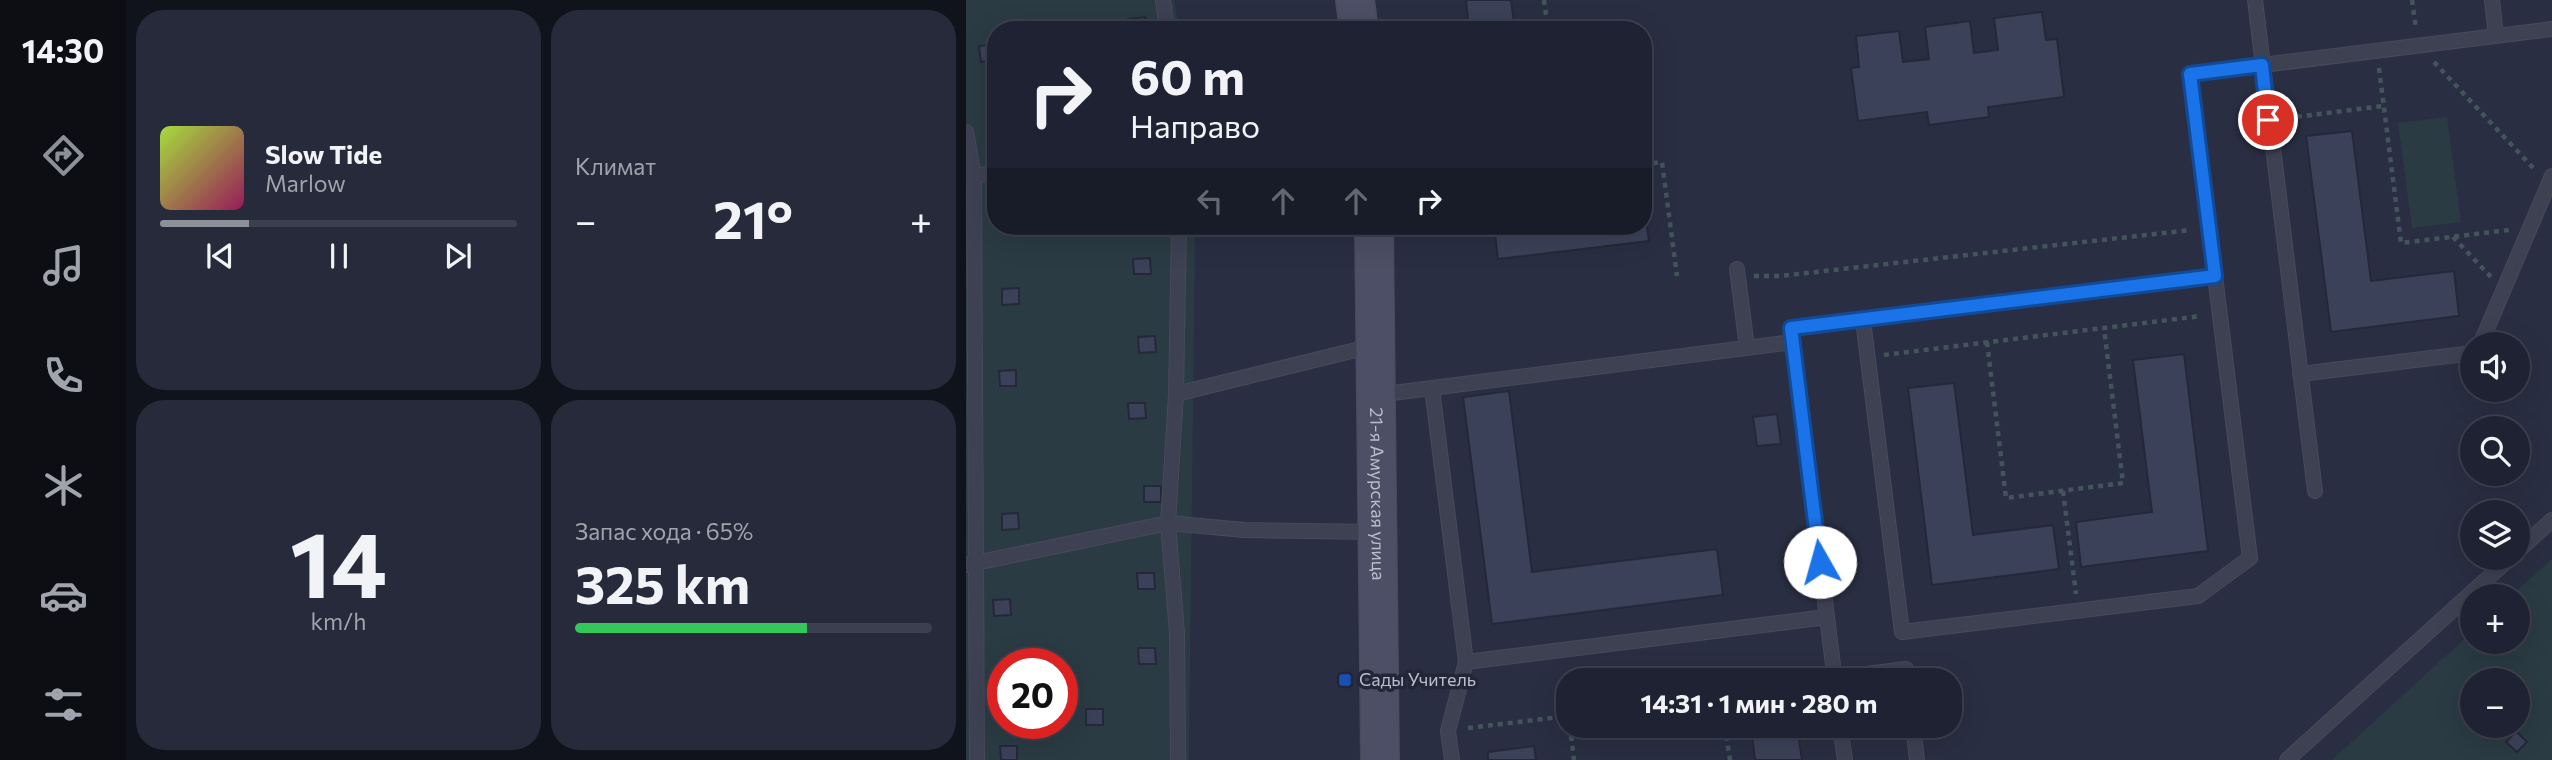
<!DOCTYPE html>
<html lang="ru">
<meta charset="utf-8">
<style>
:root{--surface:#1f2232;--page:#272a3a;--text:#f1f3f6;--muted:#a1a4ac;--line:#3c3f4d;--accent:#8c9099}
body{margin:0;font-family:Commissioner,sans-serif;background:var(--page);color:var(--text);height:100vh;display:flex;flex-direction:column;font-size:26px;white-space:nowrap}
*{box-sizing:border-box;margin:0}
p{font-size:23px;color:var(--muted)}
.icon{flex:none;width:38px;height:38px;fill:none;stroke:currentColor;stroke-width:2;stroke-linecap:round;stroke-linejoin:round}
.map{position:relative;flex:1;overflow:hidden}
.panel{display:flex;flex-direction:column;gap:10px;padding:10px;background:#11131c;width:840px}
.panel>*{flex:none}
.hud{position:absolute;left:21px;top:21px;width:665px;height:214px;border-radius:28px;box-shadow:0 7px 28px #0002,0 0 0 2px var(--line);background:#1f2232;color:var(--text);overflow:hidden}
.tools{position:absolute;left:1494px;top:332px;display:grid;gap:14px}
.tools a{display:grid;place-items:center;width:70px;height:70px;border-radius:50%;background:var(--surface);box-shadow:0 7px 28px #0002,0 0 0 2px var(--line);font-size:35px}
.speed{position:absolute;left:21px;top:648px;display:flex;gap:14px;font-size:35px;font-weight:700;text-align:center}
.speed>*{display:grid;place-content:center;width:91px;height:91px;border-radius:50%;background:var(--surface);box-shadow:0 7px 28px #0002,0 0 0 2px var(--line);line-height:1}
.speed .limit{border:10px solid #d22;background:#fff;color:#111}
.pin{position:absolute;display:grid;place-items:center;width:60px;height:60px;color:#fff;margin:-30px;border:4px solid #fff;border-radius:50%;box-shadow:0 2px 7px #0007}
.me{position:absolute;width:77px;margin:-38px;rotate:353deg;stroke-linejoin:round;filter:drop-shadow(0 0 5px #0008)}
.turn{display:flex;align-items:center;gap:24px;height:147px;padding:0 28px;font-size:32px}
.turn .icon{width:91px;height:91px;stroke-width:2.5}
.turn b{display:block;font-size:49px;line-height:60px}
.lanes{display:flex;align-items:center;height:66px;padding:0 28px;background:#0003;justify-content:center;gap:35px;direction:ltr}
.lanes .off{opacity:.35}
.big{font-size:52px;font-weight:700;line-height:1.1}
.panel .tile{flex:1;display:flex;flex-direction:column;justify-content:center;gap:10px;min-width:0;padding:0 24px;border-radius:28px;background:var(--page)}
.panel .dial{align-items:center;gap:0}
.dial b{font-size:91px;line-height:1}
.song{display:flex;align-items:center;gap:21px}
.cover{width:84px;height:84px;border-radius:10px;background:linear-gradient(135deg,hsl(80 70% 55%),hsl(330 70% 35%))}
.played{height:7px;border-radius:4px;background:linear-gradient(90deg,var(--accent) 25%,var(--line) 25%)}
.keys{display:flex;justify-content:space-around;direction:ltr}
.heat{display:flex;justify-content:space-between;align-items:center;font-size:38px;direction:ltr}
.charge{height:10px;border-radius:5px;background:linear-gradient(90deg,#34c759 65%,var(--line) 0)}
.panel .tiles{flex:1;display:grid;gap:10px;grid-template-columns:repeat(2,1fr)}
.trip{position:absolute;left:590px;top:668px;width:406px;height:70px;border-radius:28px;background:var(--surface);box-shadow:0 7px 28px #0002,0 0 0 2px var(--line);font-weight:700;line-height:70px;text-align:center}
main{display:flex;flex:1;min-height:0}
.menu{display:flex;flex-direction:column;width:126px;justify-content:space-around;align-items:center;background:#0c0e14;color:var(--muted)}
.menu .icon{width:49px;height:49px}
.menu .on{color:var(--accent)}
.menu b{font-size:32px;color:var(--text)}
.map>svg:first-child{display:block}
.green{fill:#2b3b43;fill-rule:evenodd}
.building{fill:#3b4158;stroke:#242839;stroke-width:2}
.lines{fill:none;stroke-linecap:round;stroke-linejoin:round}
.service-casing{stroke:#474a5b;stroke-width:16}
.secondary-casing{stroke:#474a5b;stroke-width:40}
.path{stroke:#44545b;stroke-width:4.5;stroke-dasharray:5 5;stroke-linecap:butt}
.service{stroke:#3d4152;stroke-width:14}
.secondary{stroke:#4c4f65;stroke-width:38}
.route-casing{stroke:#114b97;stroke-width:18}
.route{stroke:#1a73e8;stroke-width:12}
.transit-dot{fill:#1a4fb4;stroke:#222637;stroke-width:2.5}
.labels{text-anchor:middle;stroke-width:7;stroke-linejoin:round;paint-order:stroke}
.street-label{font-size:18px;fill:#babdcc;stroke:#222637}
.poi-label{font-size:18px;fill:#babdcc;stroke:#222637;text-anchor:start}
</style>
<main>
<nav class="menu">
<b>14:30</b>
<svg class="icon on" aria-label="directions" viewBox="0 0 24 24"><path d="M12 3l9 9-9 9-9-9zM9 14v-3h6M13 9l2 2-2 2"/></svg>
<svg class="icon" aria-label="music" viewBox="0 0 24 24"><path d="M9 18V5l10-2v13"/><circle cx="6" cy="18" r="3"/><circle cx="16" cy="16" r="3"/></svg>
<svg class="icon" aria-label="phone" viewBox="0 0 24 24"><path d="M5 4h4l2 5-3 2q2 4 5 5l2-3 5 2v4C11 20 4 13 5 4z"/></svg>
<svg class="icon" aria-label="climate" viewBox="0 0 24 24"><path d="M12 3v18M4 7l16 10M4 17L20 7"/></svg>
<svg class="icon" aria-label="car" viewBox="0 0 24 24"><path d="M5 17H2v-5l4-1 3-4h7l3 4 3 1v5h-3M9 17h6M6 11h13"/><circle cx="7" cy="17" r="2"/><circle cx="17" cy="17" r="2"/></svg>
<svg class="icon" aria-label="filters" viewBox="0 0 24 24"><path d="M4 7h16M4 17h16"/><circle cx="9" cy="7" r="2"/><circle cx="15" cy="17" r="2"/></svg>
</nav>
<section class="panel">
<div class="tiles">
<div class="tile">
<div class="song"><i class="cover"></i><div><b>Slow Tide</b><p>Marlow</p></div></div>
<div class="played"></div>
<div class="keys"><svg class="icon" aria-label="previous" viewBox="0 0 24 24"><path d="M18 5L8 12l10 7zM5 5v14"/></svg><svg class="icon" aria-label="pause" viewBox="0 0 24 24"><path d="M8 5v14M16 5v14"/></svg><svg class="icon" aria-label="next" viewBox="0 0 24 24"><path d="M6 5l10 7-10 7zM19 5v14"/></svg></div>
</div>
<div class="tile"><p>Климат</p>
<div class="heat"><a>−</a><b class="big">21°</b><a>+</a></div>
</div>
<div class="tile dial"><b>14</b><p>km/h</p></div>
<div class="tile"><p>Запас хода · 65%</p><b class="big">325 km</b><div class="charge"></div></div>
</div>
</section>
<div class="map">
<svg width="1586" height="760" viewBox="0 0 1586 760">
<rect width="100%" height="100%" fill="#292e42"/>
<path class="green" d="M0,0H208L213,30H30V226H229L223,760H0ZM37,663H96V723H37Z
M1481,117L1495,222L1446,228L1432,123Z
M1586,559V760H1366L1507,631V642H1552V597H1544ZM1507,681H1552V726H1507Z"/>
<path class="building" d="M500,0H545L549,30H503Z
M1076,12L1080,40L1091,39L1098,97L1022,107L1023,117L963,125L961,112L892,121L885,68L893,67L890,36L933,31L937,62L963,59L959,27L1004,21L1008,53L1032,50L1028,18Z
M179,17L181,30H164L162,19Z
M29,44L30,59L15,62L13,46Z
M1386,131L1405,281L1488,271L1493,316L1365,332L1340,136Z
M677,198L683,241L532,259L528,226H677Z
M184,258L185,274H168L167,259Z
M53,288V304L36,305V289Z
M189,336L190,352L173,353L172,337Z
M1218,354L1242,551L1115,567L1110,522L1186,512L1167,360Z
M50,370V386H34L33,371Z
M988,383L1007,535L1087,525L1093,569L966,585L942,388Z
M543,391L566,572L751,549L757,595L526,624L497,397Z
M162,403H179L180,418L163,419Z
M811,414L815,444L791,446L787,417Z
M178,486H195V502H178Z
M52,513L53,529L36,530V514Z
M171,573H188L189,589H172Z
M44,599L45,615L28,616L27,600Z
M172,648H189L190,664H173Z
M120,709H137V725H120Z
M785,726H831L836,760H789Z
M1550,731L1561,742L1551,752L1540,742Z
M34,746H51V760H35Z
M568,746L570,760H522V752Z"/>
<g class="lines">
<g class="service-casing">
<path id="service" d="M197,0L201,30
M1289,0L1349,491
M1526,0L1530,36
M0,132L8,177L11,760
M1,178L30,172
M771,269L781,348
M897,320L936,632L1232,596L1284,558L1224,74L1586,29
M1514,345L1586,176
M1334,374L1507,353
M466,388L500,662L482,731L486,760
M210,394L406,346
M411,395L827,342
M1552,551L1586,520
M0,565L202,523L278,530L411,532
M500,662L861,617
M868,678L940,669L941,681
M869,681L825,329L1249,276
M874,726L879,760
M947,726L951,760
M212,760L211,633L202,523L210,394L213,226
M1321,760L1544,558"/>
</g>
<g class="secondary-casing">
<g id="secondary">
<path d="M389,0L393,30"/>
<path id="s1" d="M408,226L414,760"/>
</g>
</g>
<path class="path" d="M578,0L582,30
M1446,0L1450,29
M1468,62L1570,171
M1413,68L1435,243L1543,230
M1321,118L1417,106
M677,164L696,162L711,276
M1487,237L1525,277
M788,276H814L1225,230
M1021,342L1040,498L1157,483L1138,328
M918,355L1235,316
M1097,491L1110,594
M604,726L608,760
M759,726L764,760
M502,728L602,716"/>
<use href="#service" class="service"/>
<use href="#secondary" class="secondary"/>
</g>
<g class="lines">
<g class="route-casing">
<path id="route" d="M854,562L825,328L1249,276L1224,74L1296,65L1302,120"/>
</g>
<use href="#route" class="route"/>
</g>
<rect class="transit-dot" x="372" y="673" width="14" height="14" rx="3.5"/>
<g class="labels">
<g class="street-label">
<text dy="6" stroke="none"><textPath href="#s1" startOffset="268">21-я Амурская улица</textPath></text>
</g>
<g class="poi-label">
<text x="393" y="686">Сады Учитель</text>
</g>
</g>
</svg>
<div class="tools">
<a><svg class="icon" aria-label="sound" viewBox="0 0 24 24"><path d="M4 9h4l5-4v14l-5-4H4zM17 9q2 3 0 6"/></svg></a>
<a><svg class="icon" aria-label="search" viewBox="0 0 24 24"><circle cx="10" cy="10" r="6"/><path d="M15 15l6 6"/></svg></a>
<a><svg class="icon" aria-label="layers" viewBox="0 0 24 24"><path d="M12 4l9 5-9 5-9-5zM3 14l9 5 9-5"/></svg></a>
<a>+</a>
<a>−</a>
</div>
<div class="speed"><div class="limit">20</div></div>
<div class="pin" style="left:1302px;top:120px;background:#d93025"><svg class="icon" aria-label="arrive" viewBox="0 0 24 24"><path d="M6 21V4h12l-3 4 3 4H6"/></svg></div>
<svg class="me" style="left:854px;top:562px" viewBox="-20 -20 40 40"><circle r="19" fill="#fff"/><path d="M0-13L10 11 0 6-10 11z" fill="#1a73e8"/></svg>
<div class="trip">14:31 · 1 мин · 280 m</div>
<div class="hud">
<div class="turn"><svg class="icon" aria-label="right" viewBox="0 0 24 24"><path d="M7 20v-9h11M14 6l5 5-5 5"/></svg><div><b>60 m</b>Направо</div></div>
<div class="lanes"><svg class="icon off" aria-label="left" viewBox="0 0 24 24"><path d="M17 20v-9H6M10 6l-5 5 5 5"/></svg><svg class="icon off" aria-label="ahead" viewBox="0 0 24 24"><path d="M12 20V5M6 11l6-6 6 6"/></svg><svg class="icon off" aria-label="ahead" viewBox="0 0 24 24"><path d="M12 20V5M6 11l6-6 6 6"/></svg><svg class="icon" aria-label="right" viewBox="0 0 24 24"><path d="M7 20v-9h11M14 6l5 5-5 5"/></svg></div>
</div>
</div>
</main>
